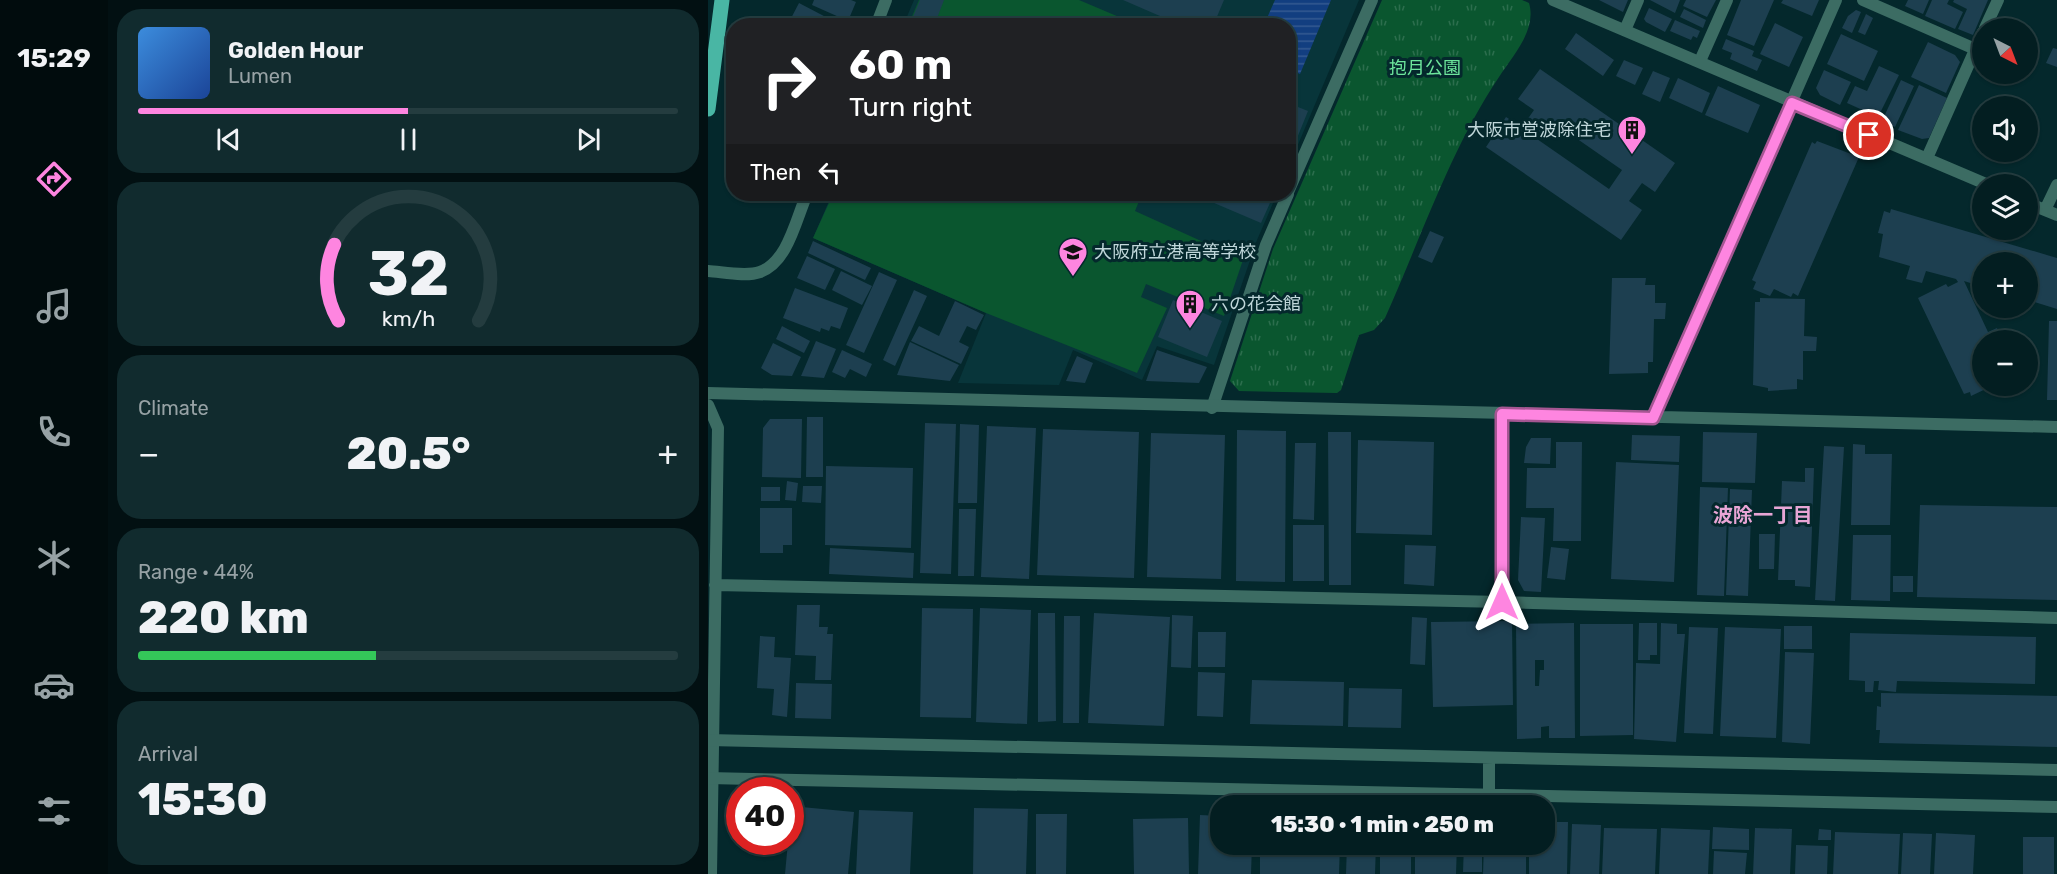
<!DOCTYPE html>
<meta charset="utf-8">
<style>
:root{--surface:#031e21;--page:#112b2e;--text:#f1f3f6;--muted:#97a2a5;--line:#243c3f;--accent:#fe85e0}
body{margin:0;font-family:Rubik,"Noto Sans JP",sans-serif;background:var(--page);color:var(--text);height:100vh;display:flex;flex-direction:column;font-size:22px;white-space:nowrap}
*{box-sizing:border-box;margin:0}
p{font-size:20px;color:var(--muted)}
.icon{flex:none;width:33px;height:33px;fill:none;stroke:currentColor;stroke-width:2;stroke-linecap:round;stroke-linejoin:round}
.map{position:relative;flex:1;overflow:hidden}
.details{display:flex;flex-direction:column;gap:9px;padding:9px;background:#021012;width:600px}
.details>*{flex:none}
.hud{position:absolute;left:18px;top:18px;width:570px;height:183px;border-radius:24px;box-shadow:0 2px 4px #0004,0 0 0 2px var(--line);background:#202124;color:#fff;overflow:hidden}
.needle{width:39px;rotate:138deg}
.fabs{position:absolute;left:1264px;top:18px;display:grid;gap:12px}
.fabs a{display:grid;place-items:center;width:66px;height:66px;border-radius:50%;background:var(--surface);box-shadow:0 2px 4px #0004,0 0 0 2px var(--line);font-size:30px}
.speed{position:absolute;left:18px;top:777px;display:flex;gap:12px;font-size:30px;font-weight:700;text-align:center}
.speed>*{display:grid;place-content:center;width:78px;height:78px;border-radius:50%;background:var(--surface);box-shadow:0 2px 4px #0004,0 0 0 2px var(--line);line-height:1}
.speed .limit{border:9px solid #d22;background:#fff;color:#111}
.pin{position:absolute;display:grid;place-items:center;width:51px;height:51px;color:#fff;margin:-26px;border:3px solid #fff;border-radius:50%;box-shadow:0 2px 6px #0007}
.me{position:absolute;width:66px;margin:-33px;rotate:0deg;stroke-linejoin:round;filter:drop-shadow(0 0 4px #0008)}
.turn{display:flex;align-items:center;gap:21px;height:126px;padding:0 24px;font-size:27px}
.turn .icon{width:78px;height:78px;stroke-width:2.5}
.turn b{display:block;font-size:42px;line-height:51px}
.then{display:flex;align-items:center;height:57px;padding:0 24px;background:#0003;gap:12px;font-size:22px}
.big{font-size:45px;font-weight:800;line-height:1.1}
.details .card{flex:1;display:flex;flex-direction:column;justify-content:center;gap:9px;min-width:0;padding:0 21px;border-radius:24px;background:var(--page)}
.details .dial{align-items:center;gap:0}
.dial svg{height:156px;overflow:visible;fill:none;stroke:var(--line);stroke-width:7;stroke-linecap:round;text-anchor:middle}
.dial text{fill:var(--text);stroke:none}
.song{display:flex;align-items:center;gap:18px}
.cover{width:72px;height:72px;border-radius:9px;background:linear-gradient(135deg,hsl(210 70% 55%),hsl(220 70% 35%))}
.played{height:6px;border-radius:3px;background:linear-gradient(90deg,var(--accent) 50%,var(--line) 50%)}
.keys{display:flex;justify-content:space-around;direction:ltr}
.heat{display:flex;justify-content:space-between;align-items:center;font-size:33px;direction:ltr}
.charge{height:9px;border-radius:4px;background:linear-gradient(90deg,#34c759 44%,var(--line) 0)}
.trip{position:absolute;left:502px;top:795px;width:345px;height:60px;border-radius:24px;background:var(--surface);box-shadow:0 2px 4px #0004,0 0 0 2px var(--line);font-weight:800;line-height:60px;text-align:center}
main{display:flex;flex:1;min-height:0}
.tabs{display:flex;flex-direction:column;width:108px;justify-content:space-around;align-items:center;background:#010c0d;color:var(--muted)}
.tabs .icon{width:42px;height:42px}
.tabs .active{color:var(--accent)}
.tabs b{font-size:27px;color:var(--text)}
.map>svg:first-child{display:block}
.built{fill:#08353a}
.grass{fill:#0a562f}
.park{fill:url(#park-tufts)}
.water{fill:url(#water-rules)}
.building{fill:#1d3f50;fill-rule:evenodd}
.lines{fill:none;stroke-linecap:round;stroke-linejoin:round}
.minor{stroke:#3c6c63;stroke-width:12}
.tertiary{stroke:#3c6c63;stroke-width:12}
.primary{stroke:#49b6a4;stroke-width:15}
.route-casing{stroke:#a55692;stroke-width:15}
.route{stroke:#fe85e0;stroke-width:10}
.labels{text-anchor:middle;stroke-width:6;stroke-linejoin:round;paint-order:stroke}
.park-label{font-size:18px;fill:#6de69c;stroke:#04282c}
.poi-label{font-size:18px;fill:#c0d7da;stroke:#04282c;text-anchor:start}
.neighbourhood-label{font-size:20px;font-weight:bold;fill:#e8a5d5;stroke:#04282c}
</style>
<main>
<nav class="tabs">
<b>15:29</b>
<svg class="icon active" aria-label="directions" viewBox="0 0 24 24"><path d="M12 3l9 9-9 9-9-9zM9 14v-3h6M13 9l2 2-2 2"/></svg>
<svg class="icon" aria-label="music" viewBox="0 0 24 24"><path d="M9 18V5l10-2v13"/><circle cx="6" cy="18" r="3"/><circle cx="16" cy="16" r="3"/></svg>
<svg class="icon" aria-label="phone" viewBox="0 0 24 24"><path d="M5 4h4l2 5-3 2q2 4 5 5l2-3 5 2v4C11 20 4 13 5 4z"/></svg>
<svg class="icon" aria-label="climate" viewBox="0 0 24 24"><path d="M12 3v18M4 7l16 10M4 17L20 7"/></svg>
<svg class="icon" aria-label="car" viewBox="0 0 24 24"><path d="M5 17H2v-5l4-1 3-4h7l3 4 3 1v5h-3M9 17h6M6 11h13"/><circle cx="7" cy="17" r="2"/><circle cx="17" cy="17" r="2"/></svg>
<svg class="icon" aria-label="filters" viewBox="0 0 24 24"><path d="M4 7h16M4 17h16"/><circle cx="9" cy="7" r="2"/><circle cx="15" cy="17" r="2"/></svg>
</nav>
<section class="details">
<div class="card">
<div class="song"><i class="cover"></i><div><b>Golden Hour</b><p>Lumen</p></div></div>
<div class="played"></div>
<div class="keys"><svg class="icon" aria-label="previous" viewBox="0 0 24 24"><path d="M18 5L8 12l10 7zM5 5v14"/></svg><svg class="icon" aria-label="pause" viewBox="0 0 24 24"><path d="M8 5v14M16 5v14"/></svg><svg class="icon" aria-label="next" viewBox="0 0 24 24"><path d="M6 5l10 7-10 7zM19 5v14"/></svg></div>
</div>
<div class="card dial"><svg viewBox="0 0 100 80">
<path d="M14 69A42 42 0 1 1 86 69"/>
<path d="M14 69A42 42 0 0 1 12 30" stroke="#fe85e0"/>
<text x="50" y="56" font-size="32" font-weight="700">32</text>
<text x="50" y="72" font-size="11">km/h</text>
</svg></div>
<div class="card"><p>Climate</p>
<div class="heat"><a>−</a><b class="big">20.5°</b><a>+</a></div>
</div>
<div class="card"><p>Range · 44%</p><b class="big">220 km</b><div class="charge"></div></div>
<div class="card"><p>Arrival</p><b class="big">15:30</b></div>
</section>
<div class="map">
<svg width="1349" height="874" viewBox="0 0 1349 874">
<defs>
<pattern id="park-tufts" width="24" height="20" patternUnits="userSpaceOnUse" patternTransform="scale(1.5)"><rect width="24" height="20" fill="#0a562f"/><path d="M3 7l-1-3M5 7V3M7 7l1-3M15 17l-1-3M17 17v-4M19 17l1-3" fill="none" stroke="#2c6e4d"/></pattern>
<pattern id="water-rules" width="6" height="5" patternUnits="userSpaceOnUse" patternTransform="scale(1.5)"><rect width="6" height="5" fill="#123e80"/><path d="M0 2.5h6" fill="none" stroke="#335991"/></pattern>
</defs>
<rect width="100%" height="100%" fill="#04282c"/>
<path class="built" d="M206,0H651L581,166L580,26H195Z
M124,194H569L549,240L506,365L449,346L434,380L365,350L351,385L250,383L278,313L105,238Z"/>
<path class="grass" d="M211,0H371L430,25L200,26Z
M125,194H434L427,211L535,260L516,316L438,284L433,297L459,308L429,373L278,313L105,238Z"/>
<path class="park" d="M674,0H814L821,3C829,30 805,55 791,77C742,150 713,238 677,318L666,330L651,335L633,390L629,393L531,391L522,381L565,249Z"/>
<path class="water" d="M567,0H623L592,74L581,69L580,26L556,25Z"/>
<path class="building" d="M106,0H143L148,2L140,21L104,5Z
M212,0H236L226,26H201Z
M415,0H516L505,26H475Z
M891,0H920L915,12Z
M942,0H972L967,13Z
M978,0H1008L999,17L975,6Z
M1033,0H1066L1046,46L1019,35Z
M1075,0H1111L1104,16L1073,3Z
M1200,0H1221L1215,14L1197,6Z
M1224,0H1241L1239,4L1255,12L1247,29L1217,16Z
M1246,0H1280L1265,35L1250,29L1259,9L1245,2Z
M91,3L135,26H79Z
M941,8L964,19L957,32L938,22L936,19Z
M976,9L998,20L995,28L972,17Z
M1148,10L1153,12L1144,33L1134,28L1140,16Z
M1158,14L1165,18L1157,35L1150,32Z
M967,20L992,31L989,38L985,36L983,40L962,31Z
M1067,23L1095,37L1081,67L1052,54Z
M868,33L906,60L895,76L857,49Z
M1133,34L1170,51L1156,81L1119,64Z
M1018,39L1046,51L1044,56L1054,60L1049,71L1022,59L1024,53L1014,49Z
M1220,42L1247,55L1252,62L1238,93L1203,77Z
M1345,48L1349,49V67L1338,63Z
M916,60L935,68L927,85L908,76Z
M1171,66L1191,75L1170,117L1139,103L1147,86L1159,91Z
M832,69L967,163L947,192L934,183L921,201L934,210L913,240L778,147L798,117L814,127L826,110L810,99ZM842,120L914,170L901,189L829,139Z
M1116,70L1143,82L1132,105L1112,95L1108,88Z
M945,71L962,78L952,102L934,94Z
M970,78L1002,93L994,113L961,98Z
M1193,80L1206,86L1187,127L1174,121Z
M1211,85L1239,98L1221,138L1214,139L1190,130Z
M1010,86L1052,105L1040,133L997,115Z
M580,103L600,111L581,158H580Z
M1109,141L1151,157L1090,296L1085,293L1083,297L1066,289L1062,296L1045,289L1048,282L1044,280L1104,142L1107,144Z
M485,194H566L553,223Z
M1183,209L1349,258V309L1320,300V262H1275V287L1256,281L1280,332L1289,328L1292,335L1284,340H1275V386H1284L1263,396L1262,392L1256,394L1210,298L1238,284L1240,287L1250,282L1248,279L1218,271L1214,283L1198,279L1202,266L1171,257L1175,234L1170,233L1176,211L1182,213Z
M722,231L736,237L724,263L710,257Z
M105,241L163,268L157,280L100,253Z
M99,256L127,269L117,290L89,278Z
M133,271L164,286L154,305L124,290Z
M171,272L189,280L156,353L138,345Z
M904,278H938L937,285H947V303H958L957,319H946L945,362H940V373L901,374Z
M87,288L140,308L132,329L123,326L121,331L113,328L112,332L75,318Z
M206,290L219,296L187,366L175,360Z
M1052,298L1097,299L1096,336L1109,337L1108,351H1095V380L1089,379V389L1060,391V388L1045,385L1047,302H1052Z
M465,300L514,321L499,357L450,337Z
M247,301L276,315L268,330L259,326L251,342L261,347L253,364L203,341L211,326L231,336Z
M1341,321H1349V400H1339Z
M74,326L102,341L96,353L68,339Z
M108,341L128,349L116,378L93,376Z
M202,342L251,365L242,381L189,375Z
M65,343L93,357L84,376L64,375L53,368Z
M134,350L164,364L158,377L142,369L137,378L124,372Z
M449,350L499,367L491,383L438,381Z
M369,356L385,363L377,383L358,381Z
M99,417H115V477H98Z
M62,419H94L93,478L54,477L55,428Z
M217,423L248,424L243,574L212,573Z
M252,424L271,425L269,503H250Z
M279,426L328,428L321,579L273,577Z
M335,429L431,432L426,578L329,575Z
M529,430L578,431L577,582L528,581Z
M620,432H643V585H621Z
M995,432L1049,433L1047,483L994,482Z
M443,433L517,435L513,579L439,577Z
M924,435L972,436L971,462L923,460Z
M823,438H843L842,464L816,463L818,447Z
M650,440L726,442L724,535L648,533Z
M848,442H874L873,541H845L846,508H818L819,468H848Z
M587,443H608L606,520L585,519Z
M1145,444L1157,445V454H1184L1182,525H1143Z
M1116,446L1136,447L1127,601L1107,600Z
M908,462L971,465L966,582L903,579Z
M118,466L205,468L203,548L117,545Z
M1097,468H1106L1102,587L1087,586V580H1070L1074,481L1097,482Z
M79,481L90,483L88,501L77,500Z
M95,486H114L113,503L94,502Z
M53,487H72V501H53Z
M992,487L1020,488L1016,596L989,595Z
M1022,489L1044,490L1040,596L1018,595Z
M1212,505L1349,507V600L1209,597Z
M52,508H84V545H75V553H52Z
M251,509H268L266,576H250Z
M813,517L837,518L833,592L816,591L810,580Z
M585,525H616V581H585Z
M1051,534H1067L1066,569H1051Z
M1145,535H1183L1182,601L1143,600Z
M697,545L728,546L726,586L696,584Z
M843,547L861,549L857,580L839,578Z
M122,548L206,553L205,578L121,574Z
M1185,576H1205V592H1185Z
M89,605H112L111,627H120L119,634H125L123,680H107L108,656L87,655Z
M214,608L265,609L263,718L212,717Z
M272,608L323,610L319,724L268,722Z
M330,613H347L348,721L330,722Z
M386,613L462,617L456,726L380,723Z
M464,615L485,616L483,668L463,667Z
M356,616H372L371,723H355Z
M704,617L719,618L717,665L702,664Z
M804,621L805,705L725,707L723,622Z
M866,623L867,738H841V726L833,727V738L809,739L808,624ZM827,660H836V670H832L831,686H827Z
M931,623H949V655H942V660H930Z
M953,623L969,624V634H977L968,742L926,739L928,663L952,664Z
M872,624H925V735L872,736Z
M1076,626H1104V649H1076Z
M981,627L1010,628L1005,734L976,733Z
M1017,627L1073,629L1068,738L1012,736Z
M490,632H518L517,667H490Z
M1142,633L1328,637L1327,684L1189,681L1188,692L1170,690L1171,681H1166L1165,692H1157V681L1141,680Z
M52,636L67,637L66,657L83,658L79,717L64,715L66,689L49,688Z
M1077,652L1106,653L1102,744L1074,742Z
M490,672L517,673L515,717L489,716Z
M544,680L636,682L635,726L542,724Z
M88,683L124,684L123,719L87,718Z
M641,688L694,689L693,728L640,727Z
M1173,693L1349,696V747L1171,743L1172,730H1168L1169,706L1173,707Z
M83,806L146,812L140,874H77L80,842H82Z
M266,808L320,809L318,874H265Z
M151,810L205,812L202,874H148Z
M328,814H359L358,874H328Z
M492,815L513,816V844H544L543,874H490Z
M480,818L481,874H426L425,819Z
M837,822H860L859,874H821V844H837Z
M864,824L893,825L891,874H862Z
M1005,827L1041,829V850L1004,849Z
M896,828L949,829L947,874H894Z
M953,828L1002,830L1000,874H951Z
M1047,828L1084,829L1082,874H1045Z
M1111,829L1123,830V840H1110Z
M1127,832L1192,834L1190,874H1125Z
M1195,833L1224,834L1222,874H1193Z
M1228,833L1267,835L1265,874H1226Z
M1315,837H1346V874H1315Z
M552,844H632L631,874H552Z
M639,844H668L667,874H638Z
M672,844H703V874H672Z
M707,844H749L748,874H707Z
M756,844H774V872H755Z
M776,844H818V874H775Z
M1088,845L1120,846L1119,874H1087Z
M1006,851L1039,853L1037,874H1005Z"/>
<g class="lines">
<path class="minor" d="M845,0L1278,184
M1155,0L1267,49
M168,26L178,0
M1277,28L1290,0
M917,30L930,0
M992,61L1019,0
M1219,158L1275,32
M580,192L664,0
M1320,203L1349,215
M1337,210L1349,185
M0,271C15,272 38,277 52,272C80,262 88,219 99,194
M0,405L10,428L3,874
M504,408L558,245L580,194
M7,585L794,602L1349,618"/>
<path class="tertiary" d="M0,393L1349,427
M945,418L1128,0
M794,602V414
M0,740L1349,770
M0,778L1349,807
M781,794V758"/>
<path class="primary" d="M0,109L14,0"/>
</g>
<g class="lines">
<g class="route-casing">
<path id="route" d="M794,602V414L945,418L1084,103L1161,135"/>
</g>
<use href="#route" class="route"/>
</g>
<defs>
<g id="building-pin" transform="scale(1.5)"><path d="M0 17L-7.5 6A9.5 9.5 0 1 1 7.5 6Z" fill="#fe85e0" stroke="#04282c"/><path d="M-4-6H4V6H1V3H-1V6H-4ZM-2.5-4.3h1.7v1.8h-1.7ZM.8-4.3h1.7v1.8H.8ZM-2.5-1h1.7V.8h-1.7ZM.8-1h1.7V.8H.8Z" fill="#111"/></g>
<g id="school-pin" transform="scale(1.5)"><path d="M0 17L-7.5 6A9.5 9.5 0 1 1 7.5 6Z" fill="#fe85e0" stroke="#04282c"/><path d="M0-5L7-2L0 1L-7-2ZM-4 1L0 2.5L4 1V4Q0 6-4 4Z" fill="#111"/></g>
</defs>
<g fill-rule="evenodd">
<use href="#building-pin" x="924" y="130"/>
<use href="#school-pin" x="365" y="252"/>
<use href="#building-pin" x="482" y="304"/>
</g>
<g class="labels">
<g class="park-label">
<text x="717" y="74">抱月公園</text>
</g>
<g class="poi-label">
<text x="903" y="136" text-anchor="end">大阪市営波除住宅</text>
<text x="386" y="258">大阪府立港高等学校</text>
<text x="503" y="310">六の花会館</text>
</g>
<g class="neighbourhood-label">
<text x="1055" y="522">波除一丁目</text>
</g>
</g>
</svg>
<div class="fabs">
<a><svg class="needle" viewBox="-14 -14 28 28"><path d="M0-13l5 13h-10z" fill="#e53935"/><path d="M0 13l5-13h-10z" fill="#97a2a5"/></svg></a>
<a><svg class="icon" aria-label="sound" viewBox="0 0 24 24"><path d="M4 9h4l5-4v14l-5-4H4zM17 9q2 3 0 6"/></svg></a>
<a><svg class="icon" aria-label="layers" viewBox="0 0 24 24"><path d="M12 4l9 5-9 5-9-5zM3 14l9 5 9-5"/></svg></a>
<a>+</a>
<a>−</a>
</div>
<div class="speed"><div class="limit">40</div></div>
<div class="pin" style="left:1161px;top:135px;background:#d93025"><svg class="icon" aria-label="arrive" viewBox="0 0 24 24"><path d="M6 21V4h12l-3 4 3 4H6"/></svg></div>
<svg class="me" style="left:794px;top:602px" viewBox="-20 -20 40 40"><path d="M0-17L14 15 0 8-14 15z" fill="#fe85e0" stroke="#fff" stroke-width="4"/></svg>
<div class="trip">15:30 · 1 min · 250 m</div>
<div class="hud">
<div class="turn"><svg class="icon" aria-label="right" viewBox="0 0 24 24"><path d="M7 20v-9h11M14 6l5 5-5 5"/></svg><div><b>60 m</b>Turn right</div></div>
<div class="then">Then<svg class="icon" aria-label="left" viewBox="0 0 24 24"><path d="M17 20v-9H6M10 6l-5 5 5 5"/></svg></div>
</div>
</div>
</main>
